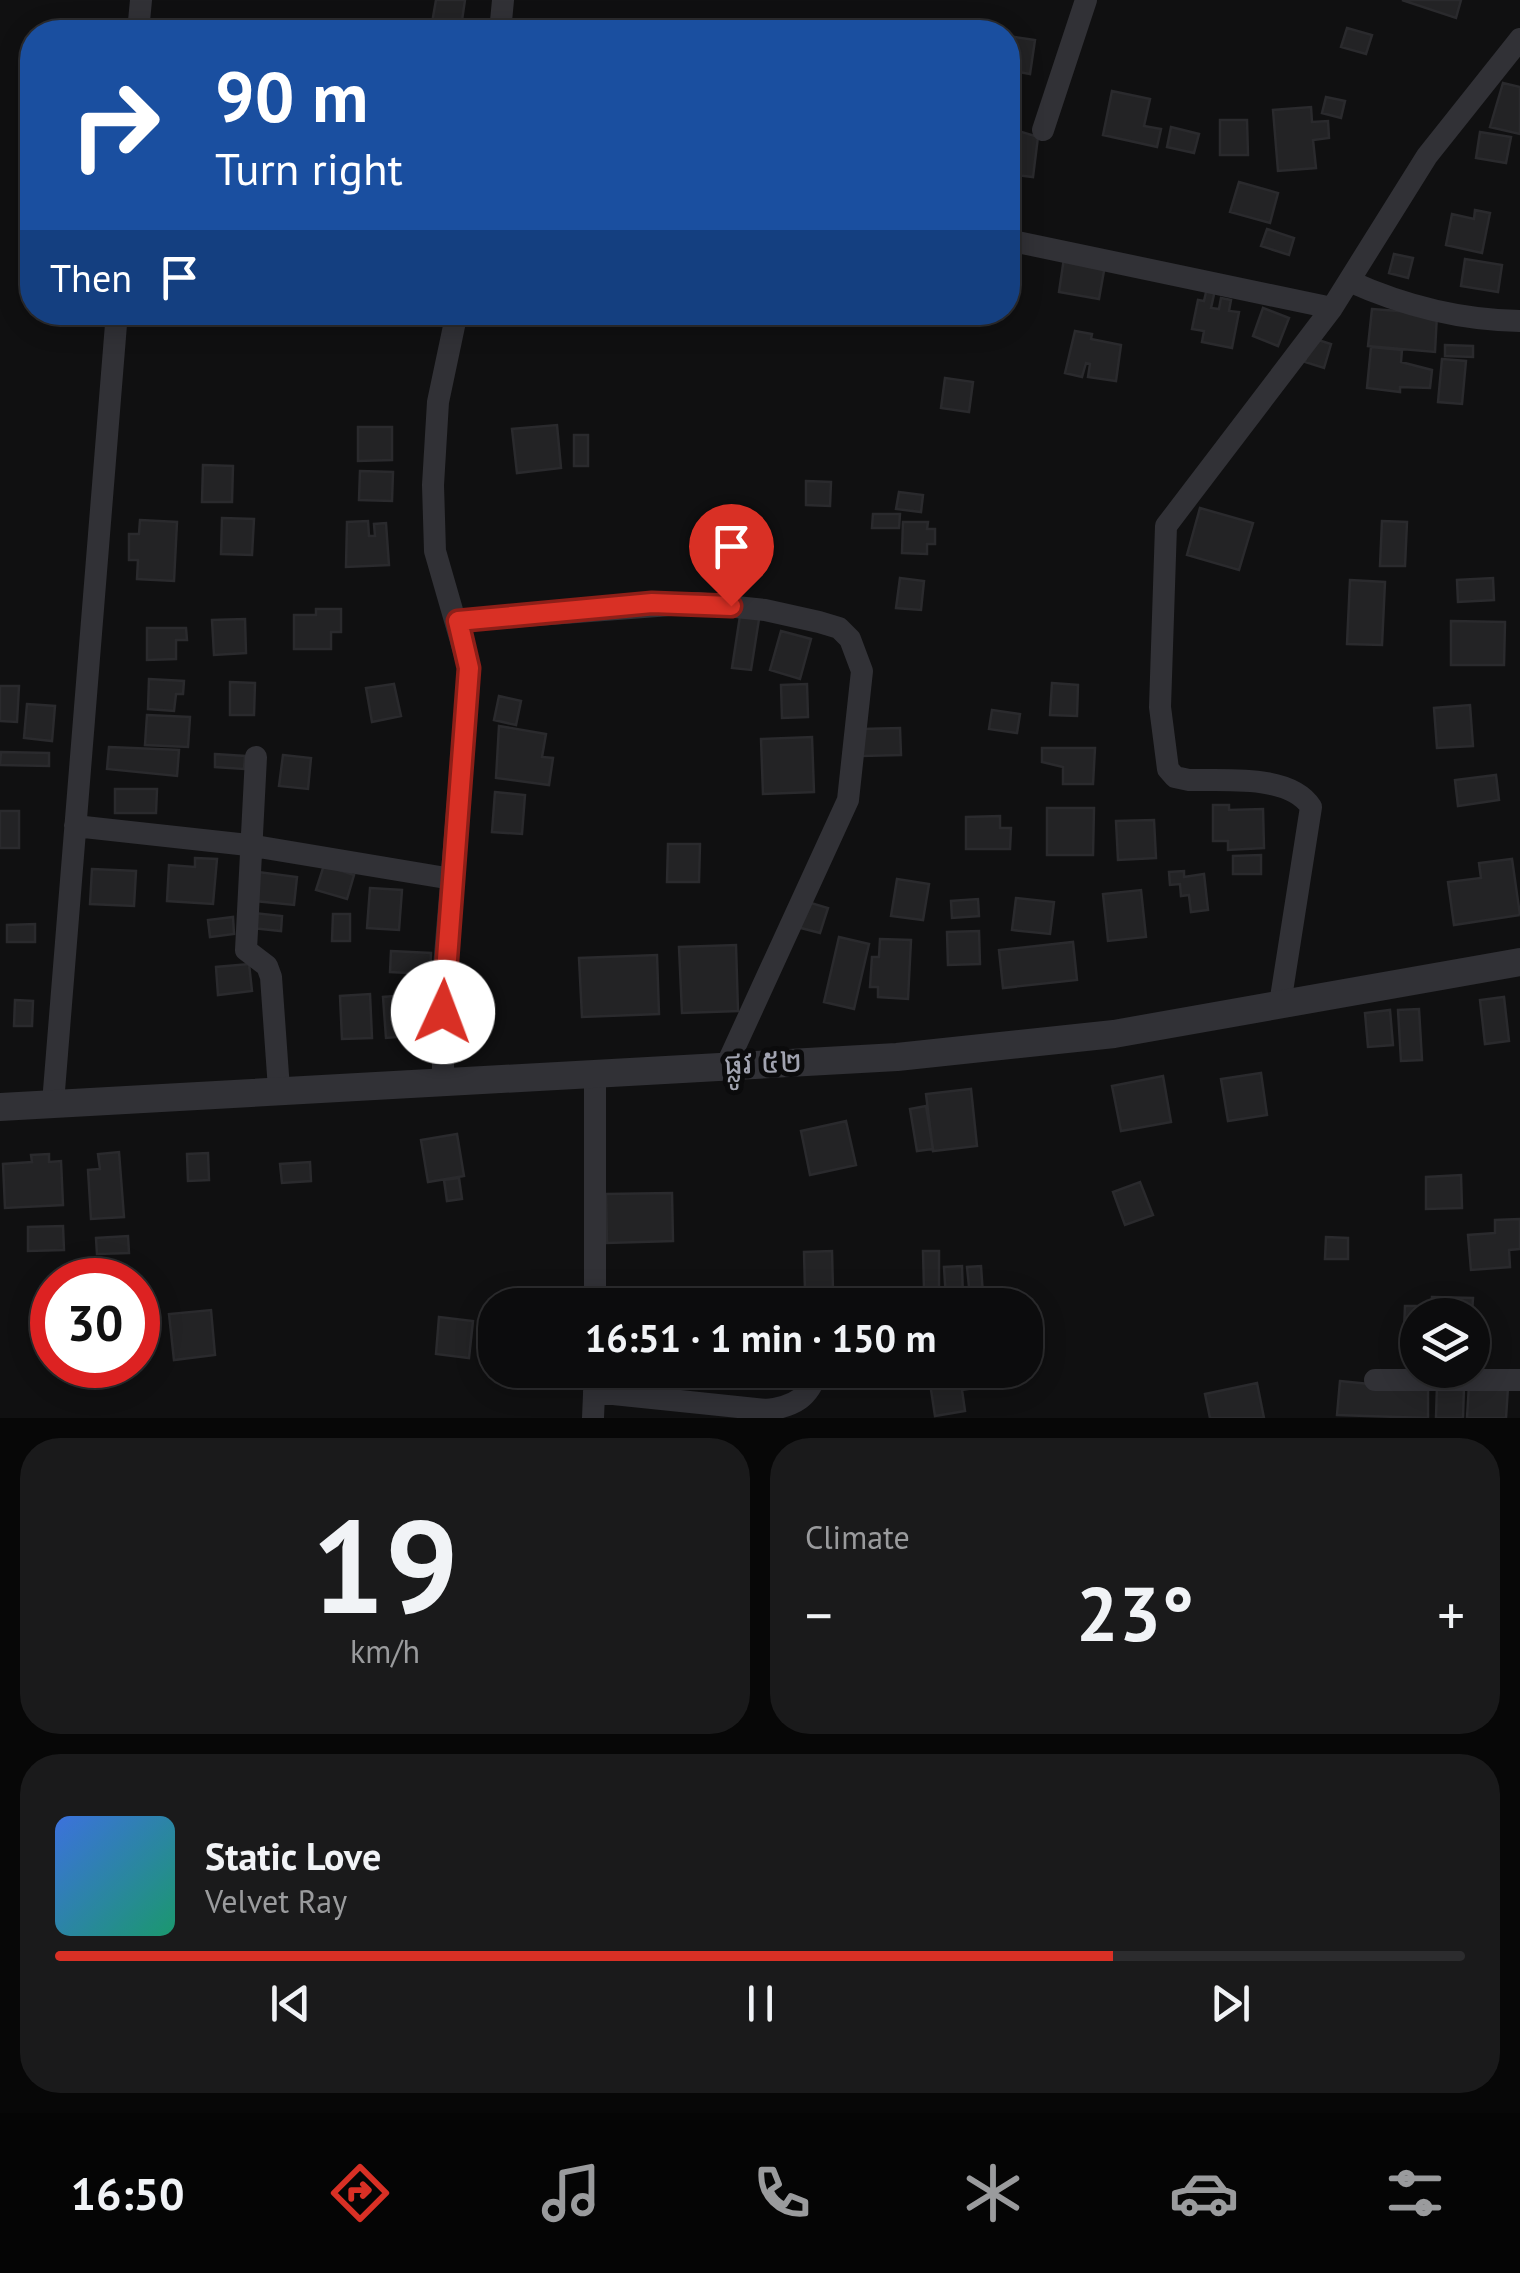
<!DOCTYPE html>
<meta charset="utf-8">
<style>
:root{--surface:#0c0c0d;--page:#1a1a1b;--text:#f1f3f6;--muted:#9a9b9d;--line:#2c2c2e;--accent:#d93025}
body{margin:0;font-family:"PT Sans","Noto Sans Khmer",sans-serif;background:var(--page);color:var(--text);height:100vh;display:flex;flex-direction:column;font-size:38px;white-space:nowrap}
*{box-sizing:border-box;margin:0}
p{font-size:32px;color:var(--muted)}
.icon{flex:none;width:55px;height:55px;fill:none;stroke:currentColor;stroke-width:2;stroke-linecap:round;stroke-linejoin:round}
.map{position:relative;height:1418px;overflow:hidden}
.side{display:flex;flex-direction:column;gap:20px;padding:20px;background:#070707;flex:1}
.side>*{flex:none}
.hud{position:absolute;left:20px;top:20px;width:1000px;height:305px;border-radius:40px;box-shadow:0 5px 25px #0003,0 0 0 2px var(--line);background:#1a4fa0;color:#fff;overflow:hidden}
.fabs{position:absolute;left:1400px;top:1298px;display:grid;gap:20px}
.fabs a{display:grid;place-items:center;width:90px;height:90px;border-radius:50%;background:var(--surface);box-shadow:0 5px 25px #0003,0 0 0 2px var(--line);font-size:50px}
.speed{position:absolute;left:30px;top:1258px;display:flex;gap:20px;font-size:50px;font-weight:700;text-align:center}
.speed>*{display:grid;place-content:center;width:130px;height:130px;border-radius:50%;background:var(--surface);box-shadow:0 5px 25px #0003,0 0 0 2px var(--line);line-height:1}
.speed .limit{border:15px solid #d22;background:#fff;color:#111}
.pin{position:absolute;display:grid;place-items:center;width:85px;height:85px;color:#fff;margin:-102px -42px;border-radius:50% 50% 50% 0;rotate:-45deg;box-shadow:0 0 10px #0007}
.pin .icon{rotate:45deg}
.me{position:absolute;width:110px;margin:-55px;rotate:2deg;stroke-linejoin:round;filter:drop-shadow(0 0 8px #0008)}
.turn{display:flex;align-items:center;gap:35px;height:210px;padding:0 30px;font-size:45px}
.turn .icon{width:130px;height:130px;stroke-width:2.5}
.turn b{display:block;font-size:70px;line-height:85px}
.then{display:flex;align-items:center;height:95px;padding:0 30px;background:#0003;gap:20px;font-size:38px}
.big{font-size:75px;font-weight:600;line-height:1.1}
.side .widget{flex:1;display:flex;flex-direction:column;justify-content:center;gap:15px;min-width:0;padding:0 35px;border-radius:40px;background:var(--page)}
.side .dial{align-items:center;gap:0}
.dial b{font-size:130px;line-height:1}
.song{display:flex;align-items:center;gap:30px}
.cover{width:120px;height:120px;border-radius:15px;background:linear-gradient(135deg,hsl(220 70% 55%),hsl(160 70% 35%))}
.played{height:10px;border-radius:5px;background:linear-gradient(90deg,var(--accent) 75%,var(--line) 75%)}
.keys{display:flex;justify-content:space-around;direction:ltr}
.heat{display:flex;justify-content:space-between;align-items:center;font-size:55px;direction:ltr}
.side .tiles{flex:1;display:grid;gap:20px;grid-template-columns:1fr 1fr}
.widget:last-child{grid-column:span 2}
.trip{position:absolute;left:478px;top:1288px;width:565px;height:100px;border-radius:40px;background:var(--surface);box-shadow:0 5px 25px #0003,0 0 0 2px var(--line);font-weight:600;line-height:100px;text-align:center}
.tab-bar{display:flex;height:160px;justify-content:space-around;align-items:center;background:#050505;color:var(--muted)}
.tab-bar .icon{width:70px;height:70px}
.tab-bar .current{color:var(--accent)}
.tab-bar b{font-size:45px;color:var(--text)}
.map>svg:first-child{display:block}
.building{fill:#232325;stroke:#2a2a2d;stroke-width:2.5}
.lines{fill:none;stroke-linecap:round;stroke-linejoin:round}
.minor{stroke:#313136;stroke-width:22}
.tertiary{stroke:#313136;stroke-width:28}
.route-casing{stroke:#8d1f18;stroke-width:25}
.route{stroke:#d93025;stroke-width:18}
.labels{text-anchor:middle;stroke-width:10;stroke-linejoin:round;paint-order:stroke}
.street-label{font-size:30px;fill:#a2a4b1;stroke:#0b0b0c}
</style>
<div class="map">
<svg width="1520" height="1418" viewBox="0 0 1520 1418">
<rect width="100%" height="100%" fill="#101011"/>
<path class="building" d="M436,0H465L461,27L432,23Z
M1402,0H1461L1456,18Z
M1347,28L1372,35L1366,54L1341,47Z
M1008,36L1035,40L1030,74L1008,70Z
M1503,83L1520,87V134L1490,127Z
M1112,91L1150,99L1144,126L1161,129L1157,147L1103,135Z
M1326,97L1345,101L1341,118L1322,113Z
M1311,107L1312,122L1328,121L1329,138L1313,140L1316,168L1278,171L1273,110Z
M1220,120H1247L1248,155H1220Z
M1171,127L1199,134L1194,153L1167,147Z
M1012,129L1038,137L1033,177L1008,174Z
M1480,132L1511,137L1506,163L1476,158Z
M1239,182L1278,193L1270,223L1230,212Z
M1475,210L1490,213L1482,253L1446,245L1452,214L1474,219Z
M1267,229L1294,238L1289,255L1261,246Z
M1394,254L1413,258L1408,278L1389,273Z
M1064,258L1105,265L1099,299L1059,292Z
M1465,259L1502,265L1498,292L1461,286Z
M1207,288L1215,290L1211,308L1219,309L1221,298L1231,300L1229,311L1239,312L1232,348L1202,342L1204,331L1192,329L1198,300L1204,301Z
M1263,308L1289,318L1278,346L1253,336Z
M1372,309L1437,314L1435,352L1368,346Z
M1075,331L1092,334L1091,339L1121,345L1116,381L1088,377L1090,364L1086,363L1082,377L1065,373Z
M1312,338L1331,344L1324,368L1305,362Z
M1445,345L1473,346V357L1445,356Z
M1371,347L1402,350L1401,362L1432,370L1430,388L1400,387V392L1367,388Z
M1442,359L1466,361L1462,404L1438,402Z
M945,378L973,382L969,412L941,408Z
M557,425L561,468L517,473L512,429Z
M358,427H392V460L358,461Z
M574,435H588V466H574Z
M203,465L233,466L232,502H202Z
M360,471L393,472L392,501L359,500Z
M806,481L831,482L830,506L806,505Z
M899,492L923,495L921,512L896,509Z
M1200,508L1253,523L1239,570L1187,555Z
M873,514H900L899,528H872Z
M222,518L254,519L252,555L221,554Z
M140,520L177,522L174,581L137,579L138,560H129V534H139Z
M368,521L369,536H375L374,524L386,523L389,565L346,567L347,522Z
M1382,521L1407,522L1405,566H1380Z
M903,522H928L927,529H935V544H927V554L902,553Z
M900,578L924,581L921,610L896,608Z
M1493,578L1494,600L1458,602L1457,580Z
M1350,580L1385,582L1382,645L1347,644Z
M316,609H341V632H331V649H294V615H316Z
M740,616L759,619L751,670L732,668Z
M245,619L246,653L214,655L212,620Z
M1451,621L1505,622L1504,665H1451Z
M147,628H186L187,640H176V659L147,660Z
M781,631L811,639L800,679L770,670Z
M149,679L184,681L183,694H176L174,711L148,709Z
M230,682L255,683L254,715H230Z
M1052,683L1078,685L1077,716L1050,715Z
M394,684L401,716L372,722L366,688Z
M807,684L808,717L782,718L781,685Z
M0,686H19L17,722L0,721Z
M499,696L521,701L516,725L494,720Z
M27,704L55,706L52,741L24,738Z
M1470,705L1473,746L1437,748L1434,708Z
M992,710L1020,714L1017,733L989,729Z
M147,715L190,717L188,747L145,745Z
M499,726L546,734L542,757L553,758L549,785L496,778Z
M900,728L901,755L862,756V729Z
M812,737L814,792L763,794L761,739Z
M109,747L179,750L177,776L107,769Z
M1042,748H1095L1093,784H1063V767L1042,762Z
M1,752L49,753V766L0,765Z
M215,754L245,756L244,769L215,767Z
M283,755L311,758L308,789L279,786Z
M1496,775L1499,800L1458,806L1455,780Z
M115,789H157L156,813H115Z
M495,792L525,795L522,834L492,832Z
M1213,805H1229V810L1263,809L1264,848L1228,850V841H1213Z
M1047,808H1094L1093,855H1047Z
M0,811H19V848H0Z
M1000,816V828H1011L1010,849H966V817Z
M1154,820L1156,858L1118,860L1116,821Z
M668,844H700L699,882H667Z
M1261,855V874H1233V856Z
M195,858L217,859L213,904L167,901L169,865L195,867Z
M1512,859L1520,915L1454,925L1448,882L1481,878L1479,863Z
M324,865L354,875L347,899L316,890Z
M92,869L136,871L134,906L90,904Z
M1184,871V877L1204,874L1208,910L1191,912L1189,895L1181,896L1180,884L1170,885L1169,872Z
M258,872L297,877L294,905L255,901Z
M897,879L929,884L923,920L891,916Z
M370,888L402,890L399,930L367,928Z
M1141,890L1146,937L1108,941L1103,894Z
M1016,898L1054,902L1050,934L1012,930Z
M978,899L979,916L952,918L951,901Z
M804,901L828,908L820,933L797,927Z
M253,913L282,916L281,931L252,928Z
M333,914H350V941H332Z
M233,917L234,934L210,937L208,920Z
M35,924V942H7V925Z
M979,931L980,964L948,965L947,932Z
M839,937L869,944L854,1009L824,1002Z
M880,939L911,940L908,999L878,997V987H870L872,957H879Z
M1073,942L1077,980L1003,988L999,950Z
M736,945L738,1011L682,1013L679,947Z
M391,951L431,953L430,974L390,972Z
M657,955L659,1014L582,1017L579,958Z
M249,964L252,991L218,995L216,967Z
M370,994L372,1038L342,1039L340,996Z
M419,994L421,1035L386,1038L383,997Z
M1504,997L1509,1041L1485,1044L1480,1000Z
M15,1000L33,1001L32,1026H14Z
M1419,1009L1422,1060L1401,1061L1398,1010Z
M1390,1010L1393,1045L1368,1047L1365,1013Z
M1261,1073L1267,1115L1228,1121L1221,1079Z
M1163,1076L1171,1122L1121,1131L1112,1086Z
M971,1089L977,1146L933,1151L926,1094Z
M926,1106L933,1149L917,1151L910,1109Z
M846,1121L856,1165L810,1175L801,1131Z
M457,1134L464,1176L428,1182L421,1140Z
M119,1152L124,1217L91,1219L88,1170L100,1169L98,1154Z
M208,1153L209,1180L188,1181L187,1154Z
M49,1154V1162L61,1161L63,1205L5,1208L3,1164L32,1162L31,1155Z
M310,1162L311,1181L282,1183L280,1164Z
M1461,1175L1462,1208L1426,1209V1177Z
M459,1178L462,1199L447,1201L444,1180Z
M1140,1182L1153,1215L1125,1225L1113,1192Z
M672,1193L673,1241L607,1243L606,1194Z
M1520,1219V1249L1509,1250L1510,1267L1471,1270L1468,1235L1495,1233V1220Z
M63,1226L64,1250L28,1251V1227Z
M128,1236L129,1253L97,1254L96,1238Z
M1326,1237L1348,1238V1259H1325Z
M832,1251L833,1291H805L804,1252Z
M923,1251H939V1290H924Z
M962,1266L963,1298L946,1299L944,1267Z
M981,1266L983,1295L970,1297L967,1267Z
M875,1292L876,1305H827L826,1296Z
M1432,1297L1473,1298L1472,1313L1431,1315Z
M1405,1306H1424V1315H1418V1331H1404Z
M211,1310L215,1355L174,1360L169,1314Z
M439,1317L473,1321L469,1358L436,1354Z
M928,1370H971L975,1388L962,1390L965,1411L935,1416Z
M1340,1381L1428,1390V1418L1337,1415Z
M1257,1383L1264,1418H1210L1205,1394Z
M1437,1385L1464,1386L1463,1418H1436Z
M1469,1385L1508,1387L1506,1418H1467Z"/>
<g class="lines">
<path class="minor" d="M138,32L141,0
M500,32L503,0
M1043,130L1086,0
M1008,240L1332,308
M1349,281C1404,306 1459,320 1520,321
M458,621L697,603L765,610L819,622L839,628L850,639L862,671L848,800L727,1064
M256,757L246,950L267,966L271,977L279,1089
M75,826L248,845L452,879
M1280,1004L1311,807C1290,774 1224,781 1189,780L1175,777L1168,769L1160,707L1166,526L1332,308L1427,156L1520,39
M443,1079V979L469,669L435,551L433,485L438,402L457,312
M53,1103L117,312
M595,1305V1072
M1375,1380H1520
M594,1392L767,1410C795,1406 809,1398 818,1370
M593,1418L595,1370"/>
<path class="tertiary" d="M0,1107L897,1057L1114,1034L1520,962"/>
</g>
<g class="lines">
<g class="route-casing">
<path id="route" d="M443,1012L469,668L458,621L652,603L731,606"/>
</g>
<use href="#route" class="route"/>
</g>
<g class="labels">
<g class="street-label">
<text transform="translate(763 1063) rotate(-2)" y="10">ផ្លូវ ៥២</text>
</g>
</g>
</svg>
<div class="fabs">
<a><svg class="icon" aria-label="layers" viewBox="0 0 24 24"><path d="M12 4l9 5-9 5-9-5zM3 14l9 5 9-5"/></svg></a>
</div>
<div class="speed"><div class="limit">30</div></div>
<div class="pin" style="left:731px;top:606px;background:#d93025"><svg class="icon" aria-label="arrive" viewBox="0 0 24 24"><path d="M6 21V4h12l-3 4 3 4H6"/></svg></div>
<svg class="me" style="left:443px;top:1012px" viewBox="-20 -20 40 40"><circle r="19" fill="#fff"/><path d="M0-13L10 11 0 6-10 11z" fill="#d93025"/></svg>
<div class="trip">16:51 · 1 min · 150 m</div>
<div class="hud">
<div class="turn"><svg class="icon" aria-label="right" viewBox="0 0 24 24"><path d="M7 20v-9h11M14 6l5 5-5 5"/></svg><div><b>90 m</b>Turn right</div></div>
<div class="then">Then<svg class="icon" aria-label="arrive" viewBox="0 0 24 24"><path d="M6 21V4h12l-3 4 3 4H6"/></svg></div>
</div>
</div>
<section class="side">
<div class="tiles">
<div class="widget dial"><b>19</b><p>km/h</p></div>
<div class="widget"><p>Climate</p>
<div class="heat"><a>−</a><b class="big">23°</b><a>+</a></div>
</div>
<div class="widget">
<div class="song"><i class="cover"></i><div><b>Static Love</b><p>Velvet Ray</p></div></div>
<div class="played"></div>
<div class="keys"><svg class="icon" aria-label="previous" viewBox="0 0 24 24"><path d="M18 5L8 12l10 7zM5 5v14"/></svg><svg class="icon" aria-label="pause" viewBox="0 0 24 24"><path d="M8 5v14M16 5v14"/></svg><svg class="icon" aria-label="next" viewBox="0 0 24 24"><path d="M6 5l10 7-10 7zM19 5v14"/></svg></div>
</div>
</div>
</section>
<nav class="tab-bar">
<b>16:50</b>
<svg class="icon current" aria-label="directions" viewBox="0 0 24 24"><path d="M12 3l9 9-9 9-9-9zM9 14v-3h6M13 9l2 2-2 2"/></svg>
<svg class="icon" aria-label="music" viewBox="0 0 24 24"><path d="M9 18V5l10-2v13"/><circle cx="6" cy="18" r="3"/><circle cx="16" cy="16" r="3"/></svg>
<svg class="icon" aria-label="phone" viewBox="0 0 24 24"><path d="M5 4h4l2 5-3 2q2 4 5 5l2-3 5 2v4C11 20 4 13 5 4z"/></svg>
<svg class="icon" aria-label="climate" viewBox="0 0 24 24"><path d="M12 3v18M4 7l16 10M4 17L20 7"/></svg>
<svg class="icon" aria-label="car" viewBox="0 0 24 24"><path d="M5 17H2v-5l4-1 3-4h7l3 4 3 1v5h-3M9 17h6M6 11h13"/><circle cx="7" cy="17" r="2"/><circle cx="17" cy="17" r="2"/></svg>
<svg class="icon" aria-label="filters" viewBox="0 0 24 24"><path d="M4 7h16M4 17h16"/><circle cx="9" cy="7" r="2"/><circle cx="15" cy="17" r="2"/></svg>
</nav>
